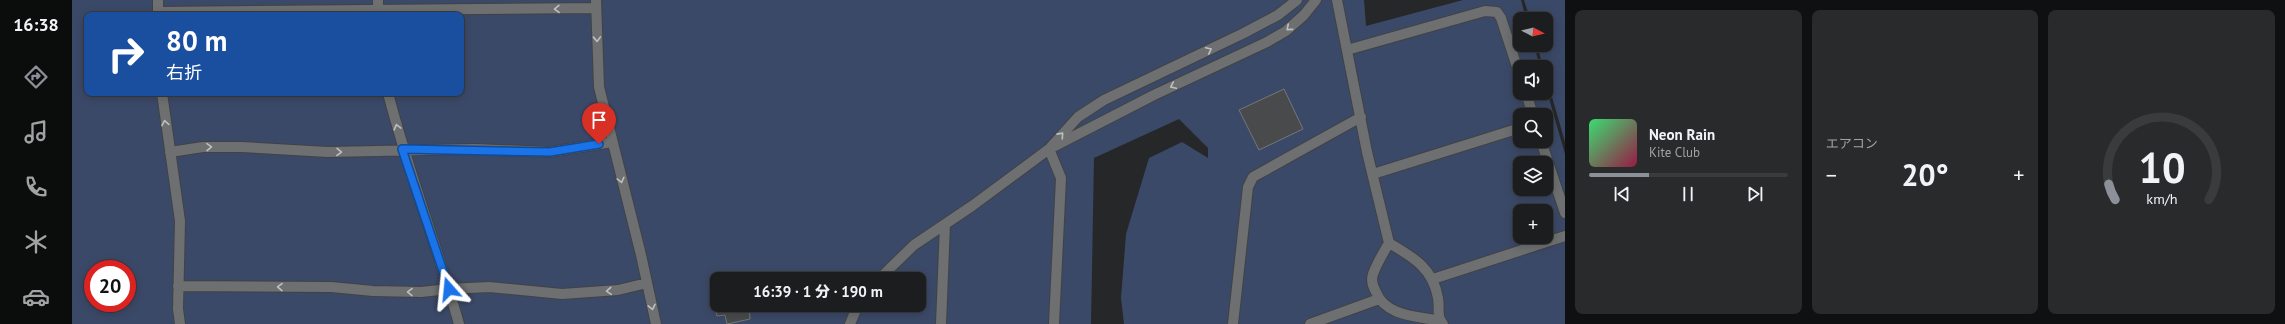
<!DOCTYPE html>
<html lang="ja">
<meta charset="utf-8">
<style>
:root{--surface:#1c1d1f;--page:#292a2c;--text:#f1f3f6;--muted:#a0a2a4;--line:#3a3b3d;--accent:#8c9099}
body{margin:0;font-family:"PT Sans","Noto Sans JP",sans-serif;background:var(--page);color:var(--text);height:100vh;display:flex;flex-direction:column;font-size:15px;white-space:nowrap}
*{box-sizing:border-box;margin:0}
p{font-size:13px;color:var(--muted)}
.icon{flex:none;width:22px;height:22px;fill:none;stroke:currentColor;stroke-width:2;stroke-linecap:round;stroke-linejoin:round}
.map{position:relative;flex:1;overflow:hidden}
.side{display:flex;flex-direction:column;gap:10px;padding:10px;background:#0f1011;width:720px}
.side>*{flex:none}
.hud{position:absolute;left:12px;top:12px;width:380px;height:84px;border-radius:8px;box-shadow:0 2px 10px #0003,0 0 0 1px var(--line);background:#1a4fa0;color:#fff;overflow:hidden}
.needle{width:26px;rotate:97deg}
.buttons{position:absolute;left:1441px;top:12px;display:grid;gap:8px}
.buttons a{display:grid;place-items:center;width:40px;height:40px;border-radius:8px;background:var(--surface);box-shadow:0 2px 10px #0003,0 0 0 1px var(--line);font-size:20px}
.speed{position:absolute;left:12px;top:260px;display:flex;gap:8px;font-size:20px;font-weight:700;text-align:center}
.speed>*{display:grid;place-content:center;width:52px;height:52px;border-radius:50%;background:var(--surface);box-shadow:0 2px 10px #0003,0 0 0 1px var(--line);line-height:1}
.speed .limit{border:6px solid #d22;background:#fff;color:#111}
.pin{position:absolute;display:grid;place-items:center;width:34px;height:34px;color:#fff;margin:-41px -17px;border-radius:50% 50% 50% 0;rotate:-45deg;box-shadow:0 0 4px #0007}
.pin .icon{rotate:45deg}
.me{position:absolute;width:44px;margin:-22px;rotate:342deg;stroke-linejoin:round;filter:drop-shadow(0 0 3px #0008)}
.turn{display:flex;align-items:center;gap:14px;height:84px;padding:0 16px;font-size:18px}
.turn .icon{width:52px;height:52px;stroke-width:2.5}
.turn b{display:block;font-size:28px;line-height:34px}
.big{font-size:30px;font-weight:800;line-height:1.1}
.side .card{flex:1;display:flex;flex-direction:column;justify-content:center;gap:6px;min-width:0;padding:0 14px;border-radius:8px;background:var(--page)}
.side .dial{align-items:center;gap:0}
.dial svg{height:104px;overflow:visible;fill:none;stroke:var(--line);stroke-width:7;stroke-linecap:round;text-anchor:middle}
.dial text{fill:var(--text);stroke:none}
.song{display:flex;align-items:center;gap:12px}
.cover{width:48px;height:48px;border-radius:6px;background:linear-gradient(135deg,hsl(140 70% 55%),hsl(340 70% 35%))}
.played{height:4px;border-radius:2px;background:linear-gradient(90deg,var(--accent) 30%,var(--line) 30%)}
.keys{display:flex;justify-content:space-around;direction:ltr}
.heat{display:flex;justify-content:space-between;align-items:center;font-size:22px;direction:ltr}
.side .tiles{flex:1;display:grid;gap:10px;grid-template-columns:repeat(3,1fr)}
.trip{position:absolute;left:638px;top:272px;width:216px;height:40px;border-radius:8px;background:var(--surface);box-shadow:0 2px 10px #0003,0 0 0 1px var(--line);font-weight:800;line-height:40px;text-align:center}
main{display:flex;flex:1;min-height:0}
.tabs{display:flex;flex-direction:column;width:72px;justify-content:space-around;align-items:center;background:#0b0c0c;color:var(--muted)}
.tabs .icon{width:28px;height:28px}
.tabs .selected{color:var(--accent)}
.tabs b{font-size:18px;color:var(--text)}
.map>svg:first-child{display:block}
.green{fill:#3b4968;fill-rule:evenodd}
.building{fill:#494a4c;stroke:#757679}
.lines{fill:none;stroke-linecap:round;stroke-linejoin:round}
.minor-casing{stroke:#414244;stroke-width:12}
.minor{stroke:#6e6f70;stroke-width:10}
.oneway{stroke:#bebfc0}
.route-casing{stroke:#114b97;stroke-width:10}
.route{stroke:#1a73e8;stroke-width:7}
</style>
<main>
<nav class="tabs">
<b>16:38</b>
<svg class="icon selected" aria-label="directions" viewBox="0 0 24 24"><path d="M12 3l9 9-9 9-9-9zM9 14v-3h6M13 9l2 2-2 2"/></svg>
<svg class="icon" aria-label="music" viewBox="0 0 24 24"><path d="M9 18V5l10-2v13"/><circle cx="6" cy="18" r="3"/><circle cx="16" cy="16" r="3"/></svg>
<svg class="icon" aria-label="phone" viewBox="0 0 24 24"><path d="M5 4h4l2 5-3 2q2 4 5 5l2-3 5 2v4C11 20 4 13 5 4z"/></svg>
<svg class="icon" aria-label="climate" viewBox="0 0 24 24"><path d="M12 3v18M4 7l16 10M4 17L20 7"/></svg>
<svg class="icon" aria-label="car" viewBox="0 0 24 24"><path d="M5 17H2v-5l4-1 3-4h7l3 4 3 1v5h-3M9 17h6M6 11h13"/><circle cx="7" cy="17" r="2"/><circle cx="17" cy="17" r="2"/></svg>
</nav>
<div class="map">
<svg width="1493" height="324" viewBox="0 0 1493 324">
<rect width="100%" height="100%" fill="#262729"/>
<path class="green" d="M0,0H1292L1294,26L1391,0H1449L1454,19H1448V45H1462L1468,67H1448V93H1474V88L1493,154V324H1052L1049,298L1054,234L1077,158L1110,142L1136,158V148L1107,119L1022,158L1019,324H0ZM15,15H389V93H15ZM1448,115H1474V141H1448ZM1448,163H1474V189H1448ZM1448,211H1474V237H1448ZM21,269H55V303H21ZM645,279H847V305H645Z
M1452,0H1493V142L1474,76V67H1471L1465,45H1474V19H1458Z"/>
<path class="building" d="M1212,89L1231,129L1187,150L1167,110Z
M642,305H677L678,319L655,324L653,315L645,316Z"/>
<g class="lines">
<g class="minor-casing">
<path id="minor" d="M86,0V15
M306,0V15
M524,0L527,87L569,255L584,324
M1225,0L1206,15L1172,33L1032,100L1006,117L977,149L1082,95L1195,42L1214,31L1232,15L1244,0
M1265,0L1295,152L1317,243C1341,257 1361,268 1366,298C1368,308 1364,316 1371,324
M86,12L524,8
M1275,50L1413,11L1425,12L1429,18L1448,76
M90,93L108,221L106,309L108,324
M316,93C336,171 365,246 387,324
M1454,93L1461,115
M1469,141L1493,213
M98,152L131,147H169L256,152L403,149L478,152L540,142
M1301,174L1448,128
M1317,243C1311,253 1305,263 1301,274C1299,280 1301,287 1304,292C1314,317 1346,316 1369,321
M807,279L842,245L900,206L977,149L989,178L982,324
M1361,279L1493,236
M106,286L259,287L301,291L349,292L377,289L417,287L490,294L546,290L575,283
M778,324L786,305
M869,324L873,224
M1161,324L1176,187L1181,177L1289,117
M1238,324L1307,299"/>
</g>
<use href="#minor" class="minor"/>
</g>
<defs><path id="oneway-chevron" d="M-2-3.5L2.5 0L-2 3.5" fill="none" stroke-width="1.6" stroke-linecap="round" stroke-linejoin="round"/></defs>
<g class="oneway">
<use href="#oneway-chevron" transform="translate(485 9) rotate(179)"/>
<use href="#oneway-chevron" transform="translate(1217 28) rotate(140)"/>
<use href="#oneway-chevron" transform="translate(525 39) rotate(88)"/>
<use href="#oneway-chevron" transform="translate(1137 50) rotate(-25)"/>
<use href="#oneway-chevron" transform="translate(1101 86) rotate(155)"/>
<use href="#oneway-chevron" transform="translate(93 123) rotate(-100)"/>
<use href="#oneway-chevron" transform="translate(325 127) rotate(-105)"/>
<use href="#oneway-chevron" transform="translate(989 135) rotate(-48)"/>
<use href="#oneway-chevron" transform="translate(137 147) rotate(-1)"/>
<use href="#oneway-chevron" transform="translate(267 152) rotate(1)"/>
<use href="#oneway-chevron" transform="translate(549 180) rotate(76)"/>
<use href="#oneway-chevron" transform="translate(208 287) rotate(-179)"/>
<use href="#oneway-chevron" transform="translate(537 291) rotate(176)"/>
<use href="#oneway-chevron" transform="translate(338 292) rotate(-179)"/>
<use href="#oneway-chevron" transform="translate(580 307) rotate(78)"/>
</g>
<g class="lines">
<g class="route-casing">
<path id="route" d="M377,289L330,149L478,152L527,144"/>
</g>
<use href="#route" class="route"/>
</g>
</svg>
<div class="buttons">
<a><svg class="needle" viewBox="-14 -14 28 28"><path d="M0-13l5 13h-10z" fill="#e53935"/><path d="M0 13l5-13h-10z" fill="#a0a2a4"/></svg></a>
<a><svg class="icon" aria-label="sound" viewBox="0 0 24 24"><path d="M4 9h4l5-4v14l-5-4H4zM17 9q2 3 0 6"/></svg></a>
<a><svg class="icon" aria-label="search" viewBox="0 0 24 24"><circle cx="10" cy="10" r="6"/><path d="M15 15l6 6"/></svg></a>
<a><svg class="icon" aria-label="layers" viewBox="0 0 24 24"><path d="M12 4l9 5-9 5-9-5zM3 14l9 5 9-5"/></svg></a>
<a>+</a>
</div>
<div class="speed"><div class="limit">20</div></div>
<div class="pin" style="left:527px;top:144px;background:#d93025"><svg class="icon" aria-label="arrive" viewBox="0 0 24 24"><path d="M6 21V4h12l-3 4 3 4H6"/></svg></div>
<svg class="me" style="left:377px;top:289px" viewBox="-20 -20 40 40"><path d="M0-17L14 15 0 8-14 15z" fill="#1a73e8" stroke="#fff" stroke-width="4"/></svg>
<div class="trip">16:39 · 1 分 · 190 m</div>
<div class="hud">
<div class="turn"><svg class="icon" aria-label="right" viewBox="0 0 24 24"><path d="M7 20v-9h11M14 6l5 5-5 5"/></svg><div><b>80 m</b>右折</div></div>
</div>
</div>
<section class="side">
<div class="tiles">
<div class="card">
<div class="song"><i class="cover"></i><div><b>Neon Rain</b><p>Kite Club</p></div></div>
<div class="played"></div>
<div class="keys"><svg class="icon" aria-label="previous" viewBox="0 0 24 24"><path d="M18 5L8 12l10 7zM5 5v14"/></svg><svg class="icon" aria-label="pause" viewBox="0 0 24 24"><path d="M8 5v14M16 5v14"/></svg><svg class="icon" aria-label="next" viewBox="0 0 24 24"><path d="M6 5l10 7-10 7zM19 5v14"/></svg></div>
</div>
<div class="card"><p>エアコン</p>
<div class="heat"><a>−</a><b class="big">20°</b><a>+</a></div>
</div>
<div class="card dial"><svg viewBox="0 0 100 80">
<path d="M14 69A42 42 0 1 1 86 69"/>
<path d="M14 69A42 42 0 0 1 9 57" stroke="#8c9099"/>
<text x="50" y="56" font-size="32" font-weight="700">10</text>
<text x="50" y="72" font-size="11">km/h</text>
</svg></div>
</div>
</section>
</main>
